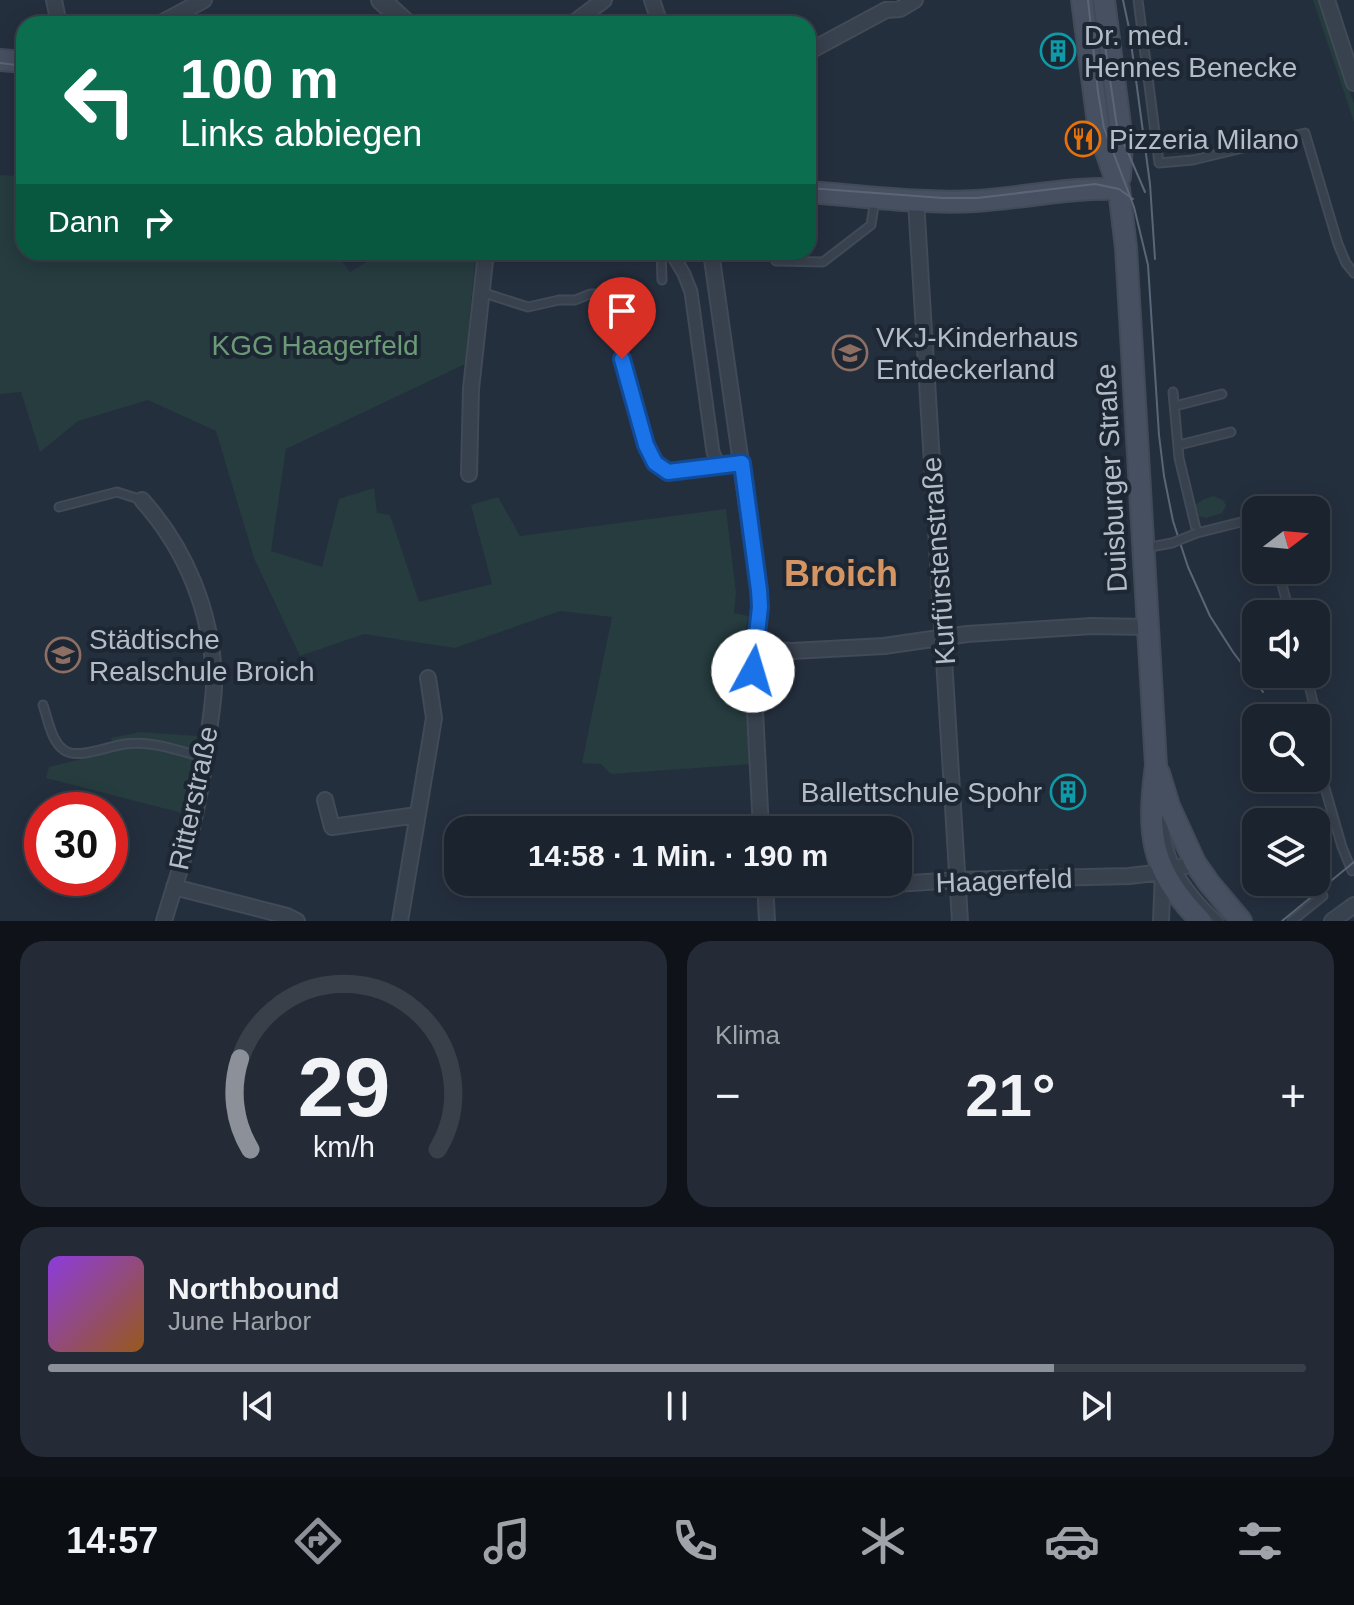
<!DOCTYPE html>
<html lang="de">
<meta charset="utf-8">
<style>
:root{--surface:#1b232e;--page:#242b36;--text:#f1f3f6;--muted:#a0a4aa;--line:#39404a;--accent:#8c9099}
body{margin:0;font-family:Arial,sans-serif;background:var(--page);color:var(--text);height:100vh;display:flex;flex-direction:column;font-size:30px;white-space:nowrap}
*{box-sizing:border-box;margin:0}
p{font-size:26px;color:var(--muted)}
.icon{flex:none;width:44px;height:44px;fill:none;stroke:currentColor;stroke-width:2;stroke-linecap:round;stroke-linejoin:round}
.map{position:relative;height:921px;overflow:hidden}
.drawer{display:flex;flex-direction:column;gap:20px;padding:20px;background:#0f1319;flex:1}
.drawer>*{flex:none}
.banner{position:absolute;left:16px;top:16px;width:800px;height:244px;border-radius:24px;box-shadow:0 4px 20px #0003,0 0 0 2px var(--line);background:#0b6e4f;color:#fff;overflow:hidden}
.needle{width:52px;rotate:74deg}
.buttons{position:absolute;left:1242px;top:496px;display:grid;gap:16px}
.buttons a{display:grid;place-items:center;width:88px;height:88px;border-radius:16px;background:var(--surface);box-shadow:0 4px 20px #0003,0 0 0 2px var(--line);font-size:40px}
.speed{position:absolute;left:24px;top:792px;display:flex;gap:16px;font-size:40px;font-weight:700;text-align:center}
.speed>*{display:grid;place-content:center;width:104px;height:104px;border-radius:50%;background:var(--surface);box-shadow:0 4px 20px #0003,0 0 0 2px var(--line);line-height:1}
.speed .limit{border:12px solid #d22;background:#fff;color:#111}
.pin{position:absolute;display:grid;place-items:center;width:68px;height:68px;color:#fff;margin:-82px -34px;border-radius:50% 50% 50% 0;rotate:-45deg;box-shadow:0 0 8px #0007}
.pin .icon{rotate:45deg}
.me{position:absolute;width:88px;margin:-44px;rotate:6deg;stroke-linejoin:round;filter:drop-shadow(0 0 6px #0008)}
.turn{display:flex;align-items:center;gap:28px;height:168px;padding:0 32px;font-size:36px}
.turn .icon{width:104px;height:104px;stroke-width:2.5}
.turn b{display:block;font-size:56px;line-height:68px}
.then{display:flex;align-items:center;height:76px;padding:0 32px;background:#0003;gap:16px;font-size:30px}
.big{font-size:60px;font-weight:700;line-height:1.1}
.drawer .tile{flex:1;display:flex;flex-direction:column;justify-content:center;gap:12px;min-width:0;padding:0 28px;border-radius:24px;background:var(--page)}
.drawer .dial{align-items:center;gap:0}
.dial svg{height:208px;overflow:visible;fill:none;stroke:var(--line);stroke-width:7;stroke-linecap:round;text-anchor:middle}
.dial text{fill:var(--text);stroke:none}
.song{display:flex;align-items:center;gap:24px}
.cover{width:96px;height:96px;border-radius:12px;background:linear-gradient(135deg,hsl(270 70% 55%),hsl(30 70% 35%))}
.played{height:8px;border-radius:4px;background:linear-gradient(90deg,var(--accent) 80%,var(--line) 80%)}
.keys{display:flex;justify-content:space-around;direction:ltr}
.heat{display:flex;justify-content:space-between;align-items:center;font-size:44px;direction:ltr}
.drawer .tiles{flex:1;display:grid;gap:20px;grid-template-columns:1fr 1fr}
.tile:last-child{grid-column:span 2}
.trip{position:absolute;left:444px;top:816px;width:468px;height:80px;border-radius:24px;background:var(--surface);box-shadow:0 4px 20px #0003,0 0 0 2px var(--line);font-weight:700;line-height:80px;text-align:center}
.tab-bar{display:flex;height:128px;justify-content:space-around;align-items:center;background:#0b0e12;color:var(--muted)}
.tab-bar .icon{width:56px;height:56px}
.tab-bar .selected{color:var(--accent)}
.tab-bar b{font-size:36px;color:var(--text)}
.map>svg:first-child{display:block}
.green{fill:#263c3f}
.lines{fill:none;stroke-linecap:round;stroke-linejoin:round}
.service-casing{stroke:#414a57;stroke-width:11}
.pedestrian-casing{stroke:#414a57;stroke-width:15}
.minor-casing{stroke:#414a57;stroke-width:18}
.tertiary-casing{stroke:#414a57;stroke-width:22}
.secondary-casing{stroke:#414a57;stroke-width:24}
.service{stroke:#38414e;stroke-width:7}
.pedestrian{stroke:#38414e;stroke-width:11}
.minor{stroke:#38414e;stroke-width:14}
.tertiary{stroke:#38414e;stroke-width:18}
.secondary{stroke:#465061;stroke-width:20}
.tram{stroke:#5a6575;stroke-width:2}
.service-bridge-casing{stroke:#414a57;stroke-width:11;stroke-linecap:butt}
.service-bridge{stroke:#38414e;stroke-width:7}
.route-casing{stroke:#114b97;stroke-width:20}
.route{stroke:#1a73e8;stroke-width:14}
.labels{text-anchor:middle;stroke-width:8;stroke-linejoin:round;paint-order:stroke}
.poi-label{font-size:28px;fill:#b4bcc9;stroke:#1d2633;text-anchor:start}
.park-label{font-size:28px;fill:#6b9a76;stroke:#1d2633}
.street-label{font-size:28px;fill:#b4bcc9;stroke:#1d2633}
.district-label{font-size:36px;font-weight:bold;fill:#d59563;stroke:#1d2633}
</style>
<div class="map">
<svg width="1354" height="921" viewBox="0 0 1354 921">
<rect width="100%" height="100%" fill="#242f3e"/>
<path class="green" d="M1313,0H1319L1354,104V122Z
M0,175L24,176V252H233L238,258L246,252H335L350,272L383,252H476L465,364L286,449L271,551L322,567L339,499L374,488L377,513L390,515L419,602L492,584L471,505L498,497L520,536L726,509L736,593L734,613L748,616L744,643L752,764L611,774L601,764L582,763L612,617L560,611L455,648L364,634L300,656L254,558L216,431L148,400L78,421L40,452L21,392L0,394Z
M1214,496L1224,501L1226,506L1222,513L1206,518L1198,516L1194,509L1195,505L1204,499Z
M140,732L197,736L192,772L182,813L46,778L49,767L98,755L116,752L111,738Z"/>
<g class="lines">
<g class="service-casing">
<path id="service" d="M1138,0L1159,163L1193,160L1305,133L1338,244L1346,263L1354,273
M661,252L662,280
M776,261L823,262L871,225L875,199
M481,292L528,307L559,300H575L590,294H598L607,300L612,314L618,341L646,445L655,463L668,472L742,463
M1173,392L1179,458L1197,533L1249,520L1256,522
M1175,406L1222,394
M1179,445L1231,432
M59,507L117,492L142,500
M1145,548L1172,543
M1278,570L1290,614
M1306,674L1321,733L1316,756
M43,705C48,719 51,741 64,750C77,760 109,746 125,744C151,740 180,751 206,758
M1316,757L1342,847L1352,871
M1161,812C1165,831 1168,852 1177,869C1187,889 1203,906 1219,921
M650,828L695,830L761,824
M1292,921L1323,896"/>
</g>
<g class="pedestrian-casing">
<path id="pedestrian" d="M671,252L684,274L691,292L713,452L716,459"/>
</g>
<g class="minor-casing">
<path id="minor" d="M54,0L59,24
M652,0L660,24
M1327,0L1354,83
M159,24L204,0
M572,24L604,0
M808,52L886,10L900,9L915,0
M916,201L960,921
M711,252L759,590L760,607L753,671L761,830
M469,474L471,389L486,252
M142,500C186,549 211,611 214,677C215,694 211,714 209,731C205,763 200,796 192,827C184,859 173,890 164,921
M756,649L792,651L884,646L967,634L1092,626L1147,627
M325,800L332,827L417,815
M765,882L767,921
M174,887L287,916L297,921
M765,887L791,885L818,889L957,880L1129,876L1163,872L1195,863
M400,921L434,718L428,678
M1161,921L1163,873
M1332,921L1354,905"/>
</g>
<g class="tertiary-casing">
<path id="tertiary" d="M381,0L407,24"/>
</g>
<g class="secondary-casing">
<path id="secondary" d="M1082,0L1099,131L1119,189L1126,248L1156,765C1147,834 1150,870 1201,921
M1104,0L1122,141L1120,177
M0,60L24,62
M808,192C864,196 920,204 976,201C1024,198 1070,187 1119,189
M1159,773L1169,806L1195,863L1209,883L1241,921"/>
</g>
<use href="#service" class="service"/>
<use href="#pedestrian" class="pedestrian"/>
<use href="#minor" class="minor"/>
<use href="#tertiary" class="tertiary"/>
<use href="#secondary" class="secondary"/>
<path class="tram" d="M1088,0L1098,92L1104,128L1134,207L1148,265L1159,435L1164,476L1173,521L1188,567L1210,616L1233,652L1263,692
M1123,0L1129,28L1150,184L1155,259
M1104,39L1117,127L1145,192
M0,63L24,66
M808,188L943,198H977L1095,184L1119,189L1133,199
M1282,921L1354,862"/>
<g class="service-bridge-casing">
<path id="service-bridge" d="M1172,543L1197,533"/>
</g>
<use href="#service-bridge" class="service-bridge"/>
</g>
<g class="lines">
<g class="route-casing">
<path id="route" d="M622,359L646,445L655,463L668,472L742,463L759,590L760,607L753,671"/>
</g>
<use href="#route" class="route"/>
</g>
<defs>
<g id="building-ring" transform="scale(1.8)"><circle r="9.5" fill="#1d2633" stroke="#0f9aa8" stroke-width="1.5"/><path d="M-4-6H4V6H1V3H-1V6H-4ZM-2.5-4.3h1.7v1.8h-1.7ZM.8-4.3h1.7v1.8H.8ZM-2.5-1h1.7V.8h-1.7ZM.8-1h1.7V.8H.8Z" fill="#0f9aa8"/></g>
<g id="restaurant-ring" transform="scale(1.8)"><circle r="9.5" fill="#1d2633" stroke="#e8710a" stroke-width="1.5"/><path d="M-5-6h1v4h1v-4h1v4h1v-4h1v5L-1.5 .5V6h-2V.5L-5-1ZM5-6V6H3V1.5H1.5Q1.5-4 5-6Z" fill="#e8710a"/></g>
<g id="school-ring" transform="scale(1.8)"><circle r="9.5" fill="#1d2633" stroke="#8d6e63" stroke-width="1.5"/><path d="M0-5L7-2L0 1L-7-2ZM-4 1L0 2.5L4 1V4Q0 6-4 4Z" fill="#8d6e63"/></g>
</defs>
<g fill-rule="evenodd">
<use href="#building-ring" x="1058" y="51"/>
<use href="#restaurant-ring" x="1083" y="139"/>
<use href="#school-ring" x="850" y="353"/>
<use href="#school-ring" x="63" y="655"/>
<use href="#building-ring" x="1068" y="792"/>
</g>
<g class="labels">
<g class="poi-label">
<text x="1084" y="45">Dr. med.<tspan x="1084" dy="32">Hennes Benecke</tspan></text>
<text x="1109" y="149">Pizzeria Milano</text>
<text x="876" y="347">VKJ-Kinderhaus<tspan x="876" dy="32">Entdeckerland</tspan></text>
<text x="89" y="649">Städtische<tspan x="89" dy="32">Realschule Broich</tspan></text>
<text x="1042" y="802" text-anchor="end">Ballettschule Spohr</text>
</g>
<g class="park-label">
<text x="315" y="355">KGG Haagerfeld</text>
</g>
<g class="street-label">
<text transform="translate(1111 478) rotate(-93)" y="10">Duisburger Straße</text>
<text transform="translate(938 561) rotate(-94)" y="10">Kurfürstenstraße</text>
<text transform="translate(193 798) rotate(-78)" y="10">Ritterstraße</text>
<text transform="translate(1004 880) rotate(-2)" y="10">Haagerfeld</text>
</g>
<g class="district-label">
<text x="841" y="586">Broich</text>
</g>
</g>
</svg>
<div class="buttons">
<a><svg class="needle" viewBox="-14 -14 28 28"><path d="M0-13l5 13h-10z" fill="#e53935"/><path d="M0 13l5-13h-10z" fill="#a0a4aa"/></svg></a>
<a><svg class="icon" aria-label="sound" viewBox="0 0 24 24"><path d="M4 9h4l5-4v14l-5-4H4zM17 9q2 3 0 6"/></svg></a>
<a><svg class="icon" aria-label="search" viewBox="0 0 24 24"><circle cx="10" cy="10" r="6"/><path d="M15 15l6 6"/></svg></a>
<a><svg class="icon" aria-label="layers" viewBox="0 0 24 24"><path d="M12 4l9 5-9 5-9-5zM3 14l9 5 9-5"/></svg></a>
</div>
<div class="speed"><div class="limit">30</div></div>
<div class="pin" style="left:622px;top:359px;background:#d93025"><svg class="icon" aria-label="arrive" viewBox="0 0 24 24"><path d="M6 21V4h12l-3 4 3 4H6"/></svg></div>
<svg class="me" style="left:753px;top:671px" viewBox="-20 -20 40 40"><circle r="19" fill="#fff"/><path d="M0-13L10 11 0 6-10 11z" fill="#1a73e8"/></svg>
<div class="trip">14:58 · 1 Min. · 190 m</div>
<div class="banner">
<div class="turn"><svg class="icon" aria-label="left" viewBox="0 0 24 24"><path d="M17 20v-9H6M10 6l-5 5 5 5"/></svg><div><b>100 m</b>Links abbiegen</div></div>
<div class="then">Dann<svg class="icon" aria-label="right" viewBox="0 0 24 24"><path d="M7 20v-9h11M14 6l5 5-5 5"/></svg></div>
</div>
</div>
<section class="drawer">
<div class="tiles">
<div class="tile dial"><svg viewBox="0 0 100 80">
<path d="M14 69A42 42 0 1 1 86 69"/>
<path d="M14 69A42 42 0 0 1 10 34" stroke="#8c9099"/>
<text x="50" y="56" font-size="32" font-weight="700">29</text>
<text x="50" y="72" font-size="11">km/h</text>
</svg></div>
<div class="tile"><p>Klima</p>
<div class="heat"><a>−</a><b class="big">21°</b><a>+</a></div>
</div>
<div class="tile">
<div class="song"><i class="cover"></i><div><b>Northbound</b><p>June Harbor</p></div></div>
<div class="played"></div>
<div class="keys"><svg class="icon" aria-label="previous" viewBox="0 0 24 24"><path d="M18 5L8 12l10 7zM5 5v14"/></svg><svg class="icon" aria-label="pause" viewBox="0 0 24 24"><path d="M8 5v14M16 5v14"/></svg><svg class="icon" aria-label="next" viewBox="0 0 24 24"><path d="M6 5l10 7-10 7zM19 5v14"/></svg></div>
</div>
</div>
</section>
<nav class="tab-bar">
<b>14:57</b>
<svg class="icon selected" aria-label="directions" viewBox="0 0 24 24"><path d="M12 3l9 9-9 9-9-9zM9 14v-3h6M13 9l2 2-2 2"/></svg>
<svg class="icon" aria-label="music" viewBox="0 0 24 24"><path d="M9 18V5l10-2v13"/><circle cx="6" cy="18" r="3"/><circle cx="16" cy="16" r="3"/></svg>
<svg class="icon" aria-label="phone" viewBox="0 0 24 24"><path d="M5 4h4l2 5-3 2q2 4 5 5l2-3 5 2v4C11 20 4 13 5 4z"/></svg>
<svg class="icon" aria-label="climate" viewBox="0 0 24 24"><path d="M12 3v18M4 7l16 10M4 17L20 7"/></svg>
<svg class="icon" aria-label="car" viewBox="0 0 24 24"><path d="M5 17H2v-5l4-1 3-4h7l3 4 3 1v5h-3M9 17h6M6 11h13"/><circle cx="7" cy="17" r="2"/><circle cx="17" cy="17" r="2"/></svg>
<svg class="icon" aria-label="filters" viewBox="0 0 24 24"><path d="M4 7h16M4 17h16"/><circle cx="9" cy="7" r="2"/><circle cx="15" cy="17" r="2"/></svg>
</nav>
